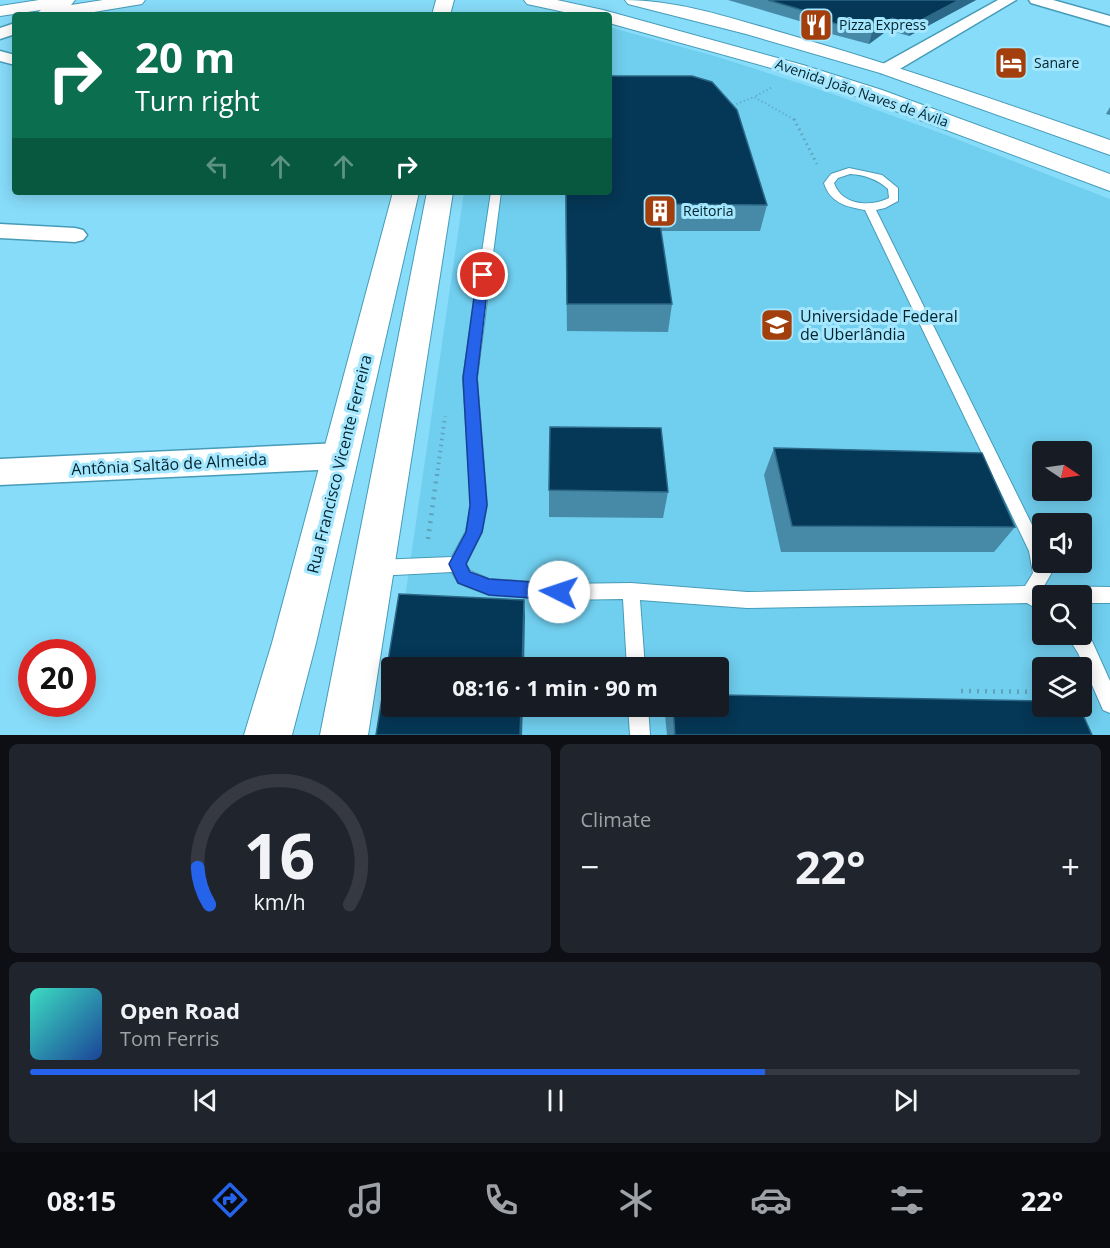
<!DOCTYPE html>
<meta charset="utf-8">
<style>
:root{--surface:#171b24;--page:#20242c;--text:#f1f3f6;--muted:#9ea1a6;--line:#363941;--accent:#2563eb}
body{margin:0;font-family:"Open Sans",sans-serif;background:var(--page);color:var(--text);height:100vh;display:flex;flex-direction:column;font-size:22px;white-space:nowrap}
*{box-sizing:border-box;margin:0}
p{font-size:20px;color:var(--muted)}
.icon{flex:none;width:33px;height:33px;fill:none;stroke:currentColor;stroke-width:2;stroke-linecap:round;stroke-linejoin:round}
.map{position:relative;height:735px;overflow:hidden}
.drawer{display:flex;flex-direction:column;gap:9px;padding:9px;background:#0d0f14;flex:1}
.drawer>*{flex:none}
.banner{position:absolute;left:12px;top:12px;width:600px;height:183px;border-radius:6px;box-shadow:0 3px 15px #0003;background:#0b6e4f;color:#fff;overflow:hidden}
.needle{width:39px;rotate:103deg}
.controls{position:absolute;left:1032px;top:441px;display:grid;gap:12px}
.controls a{display:grid;place-items:center;width:60px;height:60px;border-radius:6px;background:var(--surface);box-shadow:0 3px 15px #0003;font-size:30px}
.speed{position:absolute;left:18px;top:639px;display:flex;gap:12px;font-size:30px;font-weight:700;text-align:center}
.speed>*{display:grid;place-content:center;width:78px;height:78px;border-radius:50%;background:var(--surface);box-shadow:0 3px 15px #0003;line-height:1}
.speed .limit{border:9px solid #d22;background:#fff;color:#111}
.pin{position:absolute;display:grid;place-items:center;width:51px;height:51px;color:#fff;margin:-26px;border:3px solid #fff;border-radius:50%;box-shadow:0 2px 6px #0007}
.me{position:absolute;width:66px;margin:-33px;rotate:274deg;stroke-linejoin:round;filter:drop-shadow(0 0 4px #0008)}
.turn{display:flex;align-items:center;gap:21px;height:126px;padding:0 24px;font-size:27px}
.turn .icon{width:78px;height:78px;stroke-width:2.5}
.turn b{display:block;font-size:42px;line-height:51px}
.lanes{display:flex;align-items:center;height:57px;padding:0 24px;background:#0003;justify-content:center;gap:30px;direction:ltr}
.lanes .off{opacity:.35}
.big{font-size:45px;font-weight:700;line-height:1.1}
.drawer .widget{flex:1;display:flex;flex-direction:column;justify-content:center;gap:9px;min-width:0;padding:0 21px;border-radius:9px;background:var(--page)}
.drawer .dial{align-items:center;gap:0}
.dial svg{height:156px;overflow:visible;fill:none;stroke:var(--line);stroke-width:7;stroke-linecap:round;text-anchor:middle}
.dial text{fill:var(--text);stroke:none}
.song{display:flex;align-items:center;gap:18px}
.cover{width:72px;height:72px;border-radius:9px;background:linear-gradient(135deg,hsl(170 70% 55%),hsl(220 70% 35%))}
.played{height:6px;border-radius:3px;background:linear-gradient(90deg,var(--accent) 70%,var(--line) 70%)}
.keys{display:flex;justify-content:space-around;direction:ltr}
.heat{display:flex;justify-content:space-between;align-items:center;font-size:33px;direction:ltr}
.drawer .tiles{flex:1;display:grid;gap:9px;grid-template-columns:1fr 1fr}
.widget:last-child{grid-column:span 2}
.trip{position:absolute;left:381px;top:657px;width:348px;height:60px;border-radius:6px;background:var(--surface);box-shadow:0 3px 15px #0003;font-weight:700;line-height:60px;text-align:center}
.dock{display:flex;height:96px;justify-content:space-around;align-items:center;background:#090b0e;color:var(--muted)}
.dock .icon{width:42px;height:42px}
.dock .on{color:var(--accent)}
.dock b{font-size:27px;color:var(--text)}
.map>svg:first-child{display:block}
.built{fill:#70ceee;fill-rule:evenodd}
.lines{fill:none;stroke-linecap:round;stroke-linejoin:round}
.service-casing{stroke:#469cb8;stroke-width:2}
.minor-casing{stroke:#469cb8;stroke-width:3}
.secondary-casing{stroke:#469cb8;stroke-width:2}
.primary-casing{stroke:#469cb8;stroke-width:2}
.path-far3{stroke:#5ea3bb;stroke-width:2;stroke-dasharray:1 3;stroke-linecap:butt}
.path-far2{stroke:#5ea3bb;stroke-width:3;stroke-dasharray:1.5 4;stroke-linecap:butt}
.path-far1{stroke:#5ea3bb;stroke-width:4;stroke-dasharray:1.5 4.5;stroke-linecap:butt}
.path{stroke:#5ea3bb;stroke-width:4.5;stroke-dasharray:2 6;stroke-linecap:butt}
.service{fill:#fff;fill-rule:evenodd}
.minor{fill:#fff;fill-rule:evenodd}
.secondary{fill:#fff;fill-rule:evenodd}
.primary{fill:#fff;fill-rule:evenodd}
.wall{fill:#468aa8}
.shaded-wall{fill:#2c6887}
.building{fill:#053756;stroke:#2c6887;stroke-width:1.5}
.route{fill:#2563eb;stroke:#184099;stroke-width:1.5}
.labels{text-anchor:middle;stroke-width:6;stroke-linejoin:round;paint-order:stroke}
.far-poi-label{font-size:14px;fill:#00232d;stroke:#a5e7fe;text-anchor:start}
.far-street-label{font-size:14px;fill:#00232d;stroke:#a5e7fe}
.poi-label{font-size:16px;fill:#00232d;stroke:#a5e7fe;text-anchor:start}
.street-label{font-size:16px;fill:#00232d;stroke:#a5e7fe}
</style>
<div class="map">
<svg width="1110" height="735" viewBox="0 0 1110 735">
<rect width="100%" height="100%" fill="#87dcf9"/>
<path class="built" d="M609,27L718,57L827,92L946,135L1110,199V735H385L392,706H718V668L395,667L464,192H609ZM1042,452H1082V490H1042ZM1042,524H1082V562H1042ZM1042,596H1082V634H1042ZM1042,668H1082V706H1042Z"/>
<g class="lines">
<g class="service-casing">
<path id="service" d="M849,168L882,175L898,188V201L885,208L876,210L1042,545V562H1048L1051,574L1044,586L1110,587V603H1082V596H1042V612L1027,603L747,608L640,600L645,668H627L623,599L559,600L489,595L458,583L452,572L376,576L370,573L367,568L370,563L376,560L452,557L466,531L471,505L463,378L491,192H501L477,378L487,505L482,532L466,564L470,571L489,579L559,584L631,583L747,592L1025,586L1033,573L1029,551L865,210C847,207 830,203 824,183L831,174ZM850,174C865,175 877,179 888,189L889,198C871,207 842,206 834,183L838,178Z
M1082,628L1092,641L1110,681V713L1103,710L1078,653L1066,634H1082Z
M628,706H648L650,735H630Z"/>
</g>
<g class="minor-casing">
<path id="minor" d="M998,0H1016L893,73H881L878,69L881,65Z
M1029,0H1053L1110,16V26L1031,3Z
M15,23V34L0,39V28Z
M0,51L15,55V65L0,61Z
M0,224L75,228L83,230L87,235L83,240L75,242L0,238Z
M339,443L350,447L355,456L350,465L339,469L0,485V459Z"/>
</g>
<g class="secondary-casing">
<path id="secondary" d="M39,0H75L71,5L103,0H145L142,4L76,15H34L41,10L0,16V6Z
M436,0H454L450,15H432Z
M393,192H419L316,643L292,735H244L272,643Z
M427,192H453L368,735H320Z"/>
</g>
<g class="primary-casing">
<path id="primary" d="M524,0H557L603,10L803,65L882,90L1110,174V191L866,100L789,73L609,23V15H578L527,4Z
M625,0C680,0 737,20 790,35C898,66 1004,103 1110,140V155L880,73L746,34L628,4Z"/>
</g>
<path class="path-far3" d="M771,88L754,97L795,120
M729,107L754,97"/>
<path class="path-far2" d="M794,119L817,164"/>
<path class="path-far1" d="M437,476L445,416"/>
<path class="path" d="M428,539L437,474
M961,691L1042,692"/>
<use href="#service" class="service"/>
<use href="#minor" class="minor"/>
<use href="#secondary" class="secondary"/>
<use href="#primary" class="primary"/>
</g>
<path class="wall" d="M728,0H976L909,36L888,30L869,44L805,27L806,23Z
M1110,107V115L1106,114Z
M565,192H609L767,205L760,231H661L672,304L668,332L567,331Z
M774,448L1015,527L994,552H781L764,475Z
M549,490L668,492L663,518L549,517Z
M668,706H718L1092,735H667L665,715Z"/>
<path class="shaded-wall" d="M959,0H976L909,36L912,25Z
M892,18L888,30L869,44L872,33Z
M524,600L525,616L524,668H522Z
M521,706H523L522,735H520Z"/>
<path class="building" d="M768,0H959L912,25L892,18L872,33L807,16L812,13Z
M609,76H692L712,82L737,110L767,205L657,204L672,304H567L566,192H609Z
M550,427L661,428L668,492L549,490Z
M774,448L982,453L1015,527L792,526Z
M399,594L524,600L522,668H392V706H521L520,735H376Z
M718,695L1042,701V706H1079L1092,735H675L673,706H718Z"/>
<path class="route" d="M483,272L489,275L477,378L487,505L482,532L466,564L470,572L489,579L559,584L566,586L568,592L566,598L559,600L489,595L458,583L449,564L466,532L470,505L463,378L477,275Z"/>
<defs>
<g id="restaurant-square" transform="scale(1.725)"><rect x="-9" y="-9" width="18" height="18" rx="4" fill="#a33f0c" stroke="#a5e7fe"/><path d="M-5-6h1v4h1v-4h1v4h1v-4h1v5L-1.5 .5V6h-2V.5L-5-1ZM5-6V6H3V1.5H1.5Q1.5-4 5-6Z" fill="#fff"/></g>
<g id="hotel-square" transform="scale(1.725)"><rect x="-9" y="-9" width="18" height="18" rx="4" fill="#a33f0c" stroke="#a5e7fe"/><path d="M-6-4.5h1.5V1H6V5H4.5V3h-9V5H-6ZM-4 0a1.8 1.8 0 1 1 3.6 0ZM.5 0V-2.5h3Q6-2.5 6 0Z" fill="#fff"/></g>
<g id="building-square" transform="scale(1.725)"><rect x="-9" y="-9" width="18" height="18" rx="4" fill="#a33f0c" stroke="#a5e7fe"/><path d="M-4-6H4V6H1V3H-1V6H-4ZM-2.5-4.3h1.7v1.8h-1.7ZM.8-4.3h1.7v1.8H.8ZM-2.5-1h1.7V.8h-1.7ZM.8-1h1.7V.8H.8Z" fill="#fff"/></g>
<g id="university-square" transform="scale(1.725)"><rect x="-9" y="-9" width="18" height="18" rx="4" fill="#a33f0c" stroke="#a5e7fe"/><path d="M0-5L7-2L0 1L-7-2ZM-4 1L0 2.5L4 1V4Q0 6-4 4Z" fill="#fff"/></g>
</defs>
<g fill-rule="evenodd">
<use href="#restaurant-square" x="816" y="25"/>
<use href="#hotel-square" x="1011" y="63"/>
<use href="#building-square" x="660" y="211"/>
<use href="#university-square" x="777" y="325"/>
</g>
<g class="labels">
<g class="far-poi-label">
<text x="839" y="30">Pizza Express</text>
<text x="1034" y="68">Sanare</text>
<text x="683" y="216">Reitoria</text>
</g>
<g class="far-street-label">
<text transform="translate(862 93) rotate(19)" y="5">Avenida João Naves de Ávila</text>
</g>
<g class="poi-label">
<text x="800" y="322">Universidade Federal<tspan x="800" dy="18">de Uberlândia</tspan></text>
</g>
<g class="street-label">
<text transform="translate(169 464) rotate(-3)" y="6">Antônia Saltão de Almeida</text>
<text transform="translate(339 464) rotate(-76)" y="6">Rua Francisco Vicente Ferreira</text>
</g>
</g>
</svg>
<div class="controls">
<a><svg class="needle" viewBox="-14 -14 28 28"><path d="M0-13l5 13h-10z" fill="#e53935"/><path d="M0 13l5-13h-10z" fill="#9ea1a6"/></svg></a>
<a><svg class="icon" aria-label="sound" viewBox="0 0 24 24"><path d="M4 9h4l5-4v14l-5-4H4zM17 9q2 3 0 6"/></svg></a>
<a><svg class="icon" aria-label="search" viewBox="0 0 24 24"><circle cx="10" cy="10" r="6"/><path d="M15 15l6 6"/></svg></a>
<a><svg class="icon" aria-label="layers" viewBox="0 0 24 24"><path d="M12 4l9 5-9 5-9-5zM3 14l9 5 9-5"/></svg></a>
</div>
<div class="speed"><div class="limit">20</div></div>
<div class="pin" style="left:483px;top:275px;background:#d93025"><svg class="icon" aria-label="arrive" viewBox="0 0 24 24"><path d="M6 21V4h12l-3 4 3 4H6"/></svg></div>
<svg class="me" style="left:559px;top:592px" viewBox="-20 -20 40 40"><circle r="19" fill="#fff"/><path d="M0-13L10 11 0 6-10 11z" fill="#2563eb"/></svg>
<div class="trip">08:16 · 1 min · 90 m</div>
<div class="banner">
<div class="turn"><svg class="icon" aria-label="right" viewBox="0 0 24 24"><path d="M7 20v-9h11M14 6l5 5-5 5"/></svg><div><b>20 m</b>Turn right</div></div>
<div class="lanes"><svg class="icon off" aria-label="left" viewBox="0 0 24 24"><path d="M17 20v-9H6M10 6l-5 5 5 5"/></svg><svg class="icon off" aria-label="ahead" viewBox="0 0 24 24"><path d="M12 20V5M6 11l6-6 6 6"/></svg><svg class="icon off" aria-label="ahead" viewBox="0 0 24 24"><path d="M12 20V5M6 11l6-6 6 6"/></svg><svg class="icon" aria-label="right" viewBox="0 0 24 24"><path d="M7 20v-9h11M14 6l5 5-5 5"/></svg></div>
</div>
</div>
<section class="drawer">
<div class="tiles">
<div class="widget dial"><svg viewBox="0 0 100 80">
<path d="M14 69A42 42 0 1 1 86 69"/>
<path d="M14 69A42 42 0 0 1 8 50" stroke="#2563eb"/>
<text x="50" y="56" font-size="32" font-weight="700">16</text>
<text x="50" y="72" font-size="11">km/h</text>
</svg></div>
<div class="widget"><p>Climate</p>
<div class="heat"><a>−</a><b class="big">22°</b><a>+</a></div>
</div>
<div class="widget">
<div class="song"><i class="cover"></i><div><b>Open Road</b><p>Tom Ferris</p></div></div>
<div class="played"></div>
<div class="keys"><svg class="icon" aria-label="previous" viewBox="0 0 24 24"><path d="M18 5L8 12l10 7zM5 5v14"/></svg><svg class="icon" aria-label="pause" viewBox="0 0 24 24"><path d="M8 5v14M16 5v14"/></svg><svg class="icon" aria-label="next" viewBox="0 0 24 24"><path d="M6 5l10 7-10 7zM19 5v14"/></svg></div>
</div>
</div>
</section>
<nav class="dock">
<b>08:15</b>
<svg class="icon on" aria-label="directions" viewBox="0 0 24 24"><path d="M12 3l9 9-9 9-9-9zM9 14v-3h6M13 9l2 2-2 2"/></svg>
<svg class="icon" aria-label="music" viewBox="0 0 24 24"><path d="M9 18V5l10-2v13"/><circle cx="6" cy="18" r="3"/><circle cx="16" cy="16" r="3"/></svg>
<svg class="icon" aria-label="phone" viewBox="0 0 24 24"><path d="M5 4h4l2 5-3 2q2 4 5 5l2-3 5 2v4C11 20 4 13 5 4z"/></svg>
<svg class="icon" aria-label="climate" viewBox="0 0 24 24"><path d="M12 3v18M4 7l16 10M4 17L20 7"/></svg>
<svg class="icon" aria-label="car" viewBox="0 0 24 24"><path d="M5 17H2v-5l4-1 3-4h7l3 4 3 1v5h-3M9 17h6M6 11h13"/><circle cx="7" cy="17" r="2"/><circle cx="17" cy="17" r="2"/></svg>
<svg class="icon" aria-label="filters" viewBox="0 0 24 24"><path d="M4 7h16M4 17h16"/><circle cx="9" cy="7" r="2"/><circle cx="15" cy="17" r="2"/></svg>
<b>22°</b>
</nav>
